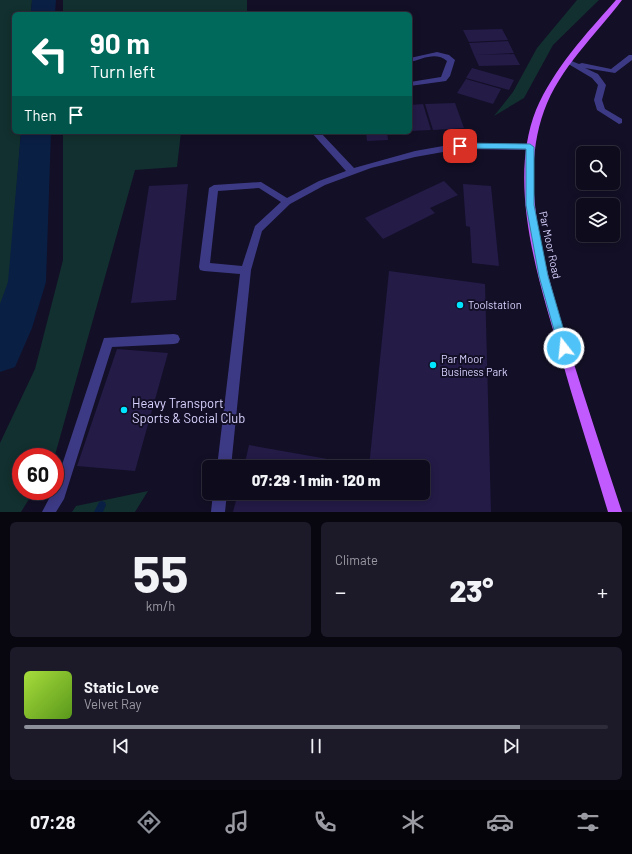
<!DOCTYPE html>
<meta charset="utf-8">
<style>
:root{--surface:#0e0b1c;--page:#1c1929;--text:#f1f3f6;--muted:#9b9ba3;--line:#2e2b3b;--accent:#8c9099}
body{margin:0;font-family:Barlow,sans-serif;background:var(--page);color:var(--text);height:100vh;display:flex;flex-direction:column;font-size:15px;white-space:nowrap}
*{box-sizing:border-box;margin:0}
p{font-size:13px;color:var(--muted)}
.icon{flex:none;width:22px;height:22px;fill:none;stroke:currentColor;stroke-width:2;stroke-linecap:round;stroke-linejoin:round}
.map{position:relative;height:512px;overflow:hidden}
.drawer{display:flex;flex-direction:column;gap:10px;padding:10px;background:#08060f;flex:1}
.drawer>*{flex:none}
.banner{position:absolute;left:12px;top:12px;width:400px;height:122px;border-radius:6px;box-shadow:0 2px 10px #0003,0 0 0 1px var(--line);background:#00695c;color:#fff;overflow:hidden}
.controls{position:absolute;left:576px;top:146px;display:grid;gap:8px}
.controls a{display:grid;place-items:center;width:44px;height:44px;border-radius:6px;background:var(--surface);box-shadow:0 2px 10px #0003,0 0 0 1px var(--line);font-size:20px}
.speed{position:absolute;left:12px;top:448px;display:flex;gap:8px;font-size:20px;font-weight:700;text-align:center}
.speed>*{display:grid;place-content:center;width:52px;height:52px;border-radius:50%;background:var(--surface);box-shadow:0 2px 10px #0003,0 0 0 1px var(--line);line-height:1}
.speed .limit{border:6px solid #d22;background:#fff;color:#111}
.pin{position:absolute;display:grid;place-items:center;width:34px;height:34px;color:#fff;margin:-17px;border-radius:8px;box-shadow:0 2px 6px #0006}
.me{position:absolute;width:44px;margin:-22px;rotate:344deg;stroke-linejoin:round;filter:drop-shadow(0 0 3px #0008)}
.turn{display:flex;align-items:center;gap:14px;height:84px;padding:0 12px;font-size:18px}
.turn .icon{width:52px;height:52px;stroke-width:2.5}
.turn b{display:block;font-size:28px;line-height:34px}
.then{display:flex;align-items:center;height:38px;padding:0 12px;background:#0003;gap:8px;font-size:15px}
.big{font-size:30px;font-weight:800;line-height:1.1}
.drawer .card{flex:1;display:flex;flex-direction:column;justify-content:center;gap:6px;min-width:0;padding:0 14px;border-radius:6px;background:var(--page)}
.drawer .dial{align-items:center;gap:0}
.dial b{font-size:52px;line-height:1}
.song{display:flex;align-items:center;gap:12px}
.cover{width:48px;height:48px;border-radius:6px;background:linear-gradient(135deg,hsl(80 70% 55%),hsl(90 70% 35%))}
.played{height:4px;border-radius:2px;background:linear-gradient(90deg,var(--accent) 85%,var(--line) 85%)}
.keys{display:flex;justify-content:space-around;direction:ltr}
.heat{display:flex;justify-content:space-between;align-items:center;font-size:22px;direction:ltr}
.drawer .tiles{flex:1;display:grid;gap:10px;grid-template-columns:1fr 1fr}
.card:last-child{grid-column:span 2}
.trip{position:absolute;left:202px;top:460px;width:228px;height:40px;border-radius:6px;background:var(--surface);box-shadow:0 2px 10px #0003,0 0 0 1px var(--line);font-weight:800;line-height:40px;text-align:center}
.menu{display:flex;height:64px;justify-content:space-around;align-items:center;background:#06040b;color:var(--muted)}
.menu .icon{width:28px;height:28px}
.menu .active{color:var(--accent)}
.menu b{font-size:18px;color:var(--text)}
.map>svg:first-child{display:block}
.green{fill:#12302f}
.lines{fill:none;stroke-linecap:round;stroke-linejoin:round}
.stream{fill:#0a1f44;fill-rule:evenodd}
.river{fill:#0a1f44;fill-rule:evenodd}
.building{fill:#241b47}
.lane{fill:#3d3a85;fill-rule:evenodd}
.primary{fill:#c25bff;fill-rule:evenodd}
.route{fill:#4fc3f7;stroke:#337fa1}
.poi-dot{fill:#00e5ff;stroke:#130f26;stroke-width:1.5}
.labels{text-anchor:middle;stroke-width:4;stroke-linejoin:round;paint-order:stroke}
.street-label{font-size:11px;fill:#d9d4ff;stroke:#130f26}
.poi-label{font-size:11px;fill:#d9d4ff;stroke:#130f26;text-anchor:start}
.near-poi-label{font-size:13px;fill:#d9d4ff;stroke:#130f26;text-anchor:start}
</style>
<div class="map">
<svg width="632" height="512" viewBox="0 0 632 512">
<rect width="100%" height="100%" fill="#130f26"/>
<path class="green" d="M0,0H32L31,14H14V132H21L9,286L0,316Z
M63,0H247V12L249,14H63Z
M577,0H599L553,45L524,98L494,116L513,92L537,48Z
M63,132H181L177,167L135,170L55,455L54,457H21V491H34L21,512H0V443L35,369L63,260Z
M148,491L135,512H72L76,506Z"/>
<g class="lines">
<path class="stream" d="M102,501L105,502L106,505L103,512H94L99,502Z"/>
<path class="river" d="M32,0H56L55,14H31Z
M21,132H51L46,282L32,328L15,367L0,372V304L8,282Z"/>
</g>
<path class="building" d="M502,29L508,40L469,42L463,30Z
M508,41L514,53L474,55L469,43Z
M514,54L520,65L479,66L474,55Z
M472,68L514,80L509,90L466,78Z
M466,79L501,89L493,104L457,93Z
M455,103L464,128L433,130L425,104Z
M423,104L431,130L410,131V105Z
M366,132H387L388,140L367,141Z
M444,181L458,195L430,208L435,213L383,239L365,218Z
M188,184L176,300L131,303L149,186Z
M463,184L491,186L499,266L472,263L470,227L466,226Z
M389,271L485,284L491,512H233L238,493H423V467H369Z
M117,349L168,353L135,471L77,466Z
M249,445L367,466V467H244Z"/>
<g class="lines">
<path class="lane" d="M437,52L449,55L455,60L450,76L446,81L410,86V82L441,77L447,61C436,51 422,59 410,62V58Z
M629,55H632V60L615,73L585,68L598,74L606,85L602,100L605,109L622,119V123L619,124L597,110L594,100L598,85L592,78L565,62L569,60L579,64L582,63L611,69Z
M311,132H320L354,168L415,151L460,143L530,144L534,147L530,150L460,149L415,157L371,168L325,185L290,204L262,231L251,270L231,467H217L240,274L204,271L200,270L199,267L209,188L214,185L261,182L287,198L319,181L346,171ZM259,188L281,202L255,226L242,266L210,263L218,191Z
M174,334L178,335L180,339L178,343L174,344L112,347L64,499L56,512H42L53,491H55V486L104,338Z
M213,493H227L225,512H211Z"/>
<path class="primary" d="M616,0H622C595,36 560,67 544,111C517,185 548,276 569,348C586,403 604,457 622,512H608C592,458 574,404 559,350C538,278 507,183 536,110C554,68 586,34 616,0Z"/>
</g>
<path class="route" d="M460,143L530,144L534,147V205L548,276L569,348L568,351L564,353L560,351L559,348L539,276L526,205V149L458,148L456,146Z"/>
<g class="poi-dot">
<circle cx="460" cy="305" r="4"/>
<circle cx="433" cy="365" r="4"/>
<circle cx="124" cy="410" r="4"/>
</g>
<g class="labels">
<g class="street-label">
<text transform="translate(550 245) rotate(78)" y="4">Par Moor Road</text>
</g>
<g class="poi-label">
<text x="468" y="309">Toolstation</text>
<text x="441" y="363">Par Moor<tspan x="441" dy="13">Business Park</tspan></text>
</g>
<g class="near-poi-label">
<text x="132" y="408">Heavy Transport<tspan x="132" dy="15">Sports &amp; Social Club</tspan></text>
</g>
</g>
</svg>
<div class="controls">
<a><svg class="icon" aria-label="search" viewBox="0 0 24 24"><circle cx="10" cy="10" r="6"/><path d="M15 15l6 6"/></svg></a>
<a><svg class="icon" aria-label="layers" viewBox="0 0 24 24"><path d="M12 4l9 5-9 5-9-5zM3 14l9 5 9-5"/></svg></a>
</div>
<div class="speed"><div class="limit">60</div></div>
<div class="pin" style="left:460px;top:146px;background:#d93025"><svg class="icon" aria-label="arrive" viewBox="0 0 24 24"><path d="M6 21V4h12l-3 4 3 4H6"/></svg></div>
<svg class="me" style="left:564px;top:348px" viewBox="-20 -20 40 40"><circle r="17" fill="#4fc3f7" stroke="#fff" stroke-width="3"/><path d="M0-11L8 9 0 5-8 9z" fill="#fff"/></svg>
<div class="trip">07:29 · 1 min · 120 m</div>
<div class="banner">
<div class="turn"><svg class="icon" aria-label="left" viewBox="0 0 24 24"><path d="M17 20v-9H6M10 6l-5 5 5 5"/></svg><div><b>90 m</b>Turn left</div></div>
<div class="then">Then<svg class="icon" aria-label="arrive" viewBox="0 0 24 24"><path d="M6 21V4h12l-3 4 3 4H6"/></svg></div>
</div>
</div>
<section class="drawer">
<div class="tiles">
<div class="card dial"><b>55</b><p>km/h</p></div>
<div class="card"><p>Climate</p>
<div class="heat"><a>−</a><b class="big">23°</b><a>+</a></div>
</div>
<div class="card">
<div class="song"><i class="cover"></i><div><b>Static Love</b><p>Velvet Ray</p></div></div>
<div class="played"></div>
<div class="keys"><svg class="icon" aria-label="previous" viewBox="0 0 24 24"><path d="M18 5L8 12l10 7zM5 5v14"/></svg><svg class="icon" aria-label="pause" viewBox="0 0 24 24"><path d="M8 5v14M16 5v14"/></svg><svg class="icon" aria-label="next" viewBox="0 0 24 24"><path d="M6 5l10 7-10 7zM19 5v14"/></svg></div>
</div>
</div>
</section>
<nav class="menu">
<b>07:28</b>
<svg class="icon active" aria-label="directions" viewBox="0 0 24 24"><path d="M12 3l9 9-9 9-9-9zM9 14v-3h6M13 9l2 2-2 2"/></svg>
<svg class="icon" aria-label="music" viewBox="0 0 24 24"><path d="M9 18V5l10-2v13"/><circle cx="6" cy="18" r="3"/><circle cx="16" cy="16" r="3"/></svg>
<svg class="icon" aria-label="phone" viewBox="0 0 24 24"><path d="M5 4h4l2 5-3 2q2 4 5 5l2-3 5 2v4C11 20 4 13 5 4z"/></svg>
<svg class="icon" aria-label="climate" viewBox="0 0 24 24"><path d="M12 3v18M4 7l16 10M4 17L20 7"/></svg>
<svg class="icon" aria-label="car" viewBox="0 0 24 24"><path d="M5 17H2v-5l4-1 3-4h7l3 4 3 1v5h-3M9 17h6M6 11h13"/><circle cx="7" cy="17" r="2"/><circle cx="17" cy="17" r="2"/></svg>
<svg class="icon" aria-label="filters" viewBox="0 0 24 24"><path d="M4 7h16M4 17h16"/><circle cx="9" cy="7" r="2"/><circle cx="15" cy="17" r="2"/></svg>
</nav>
